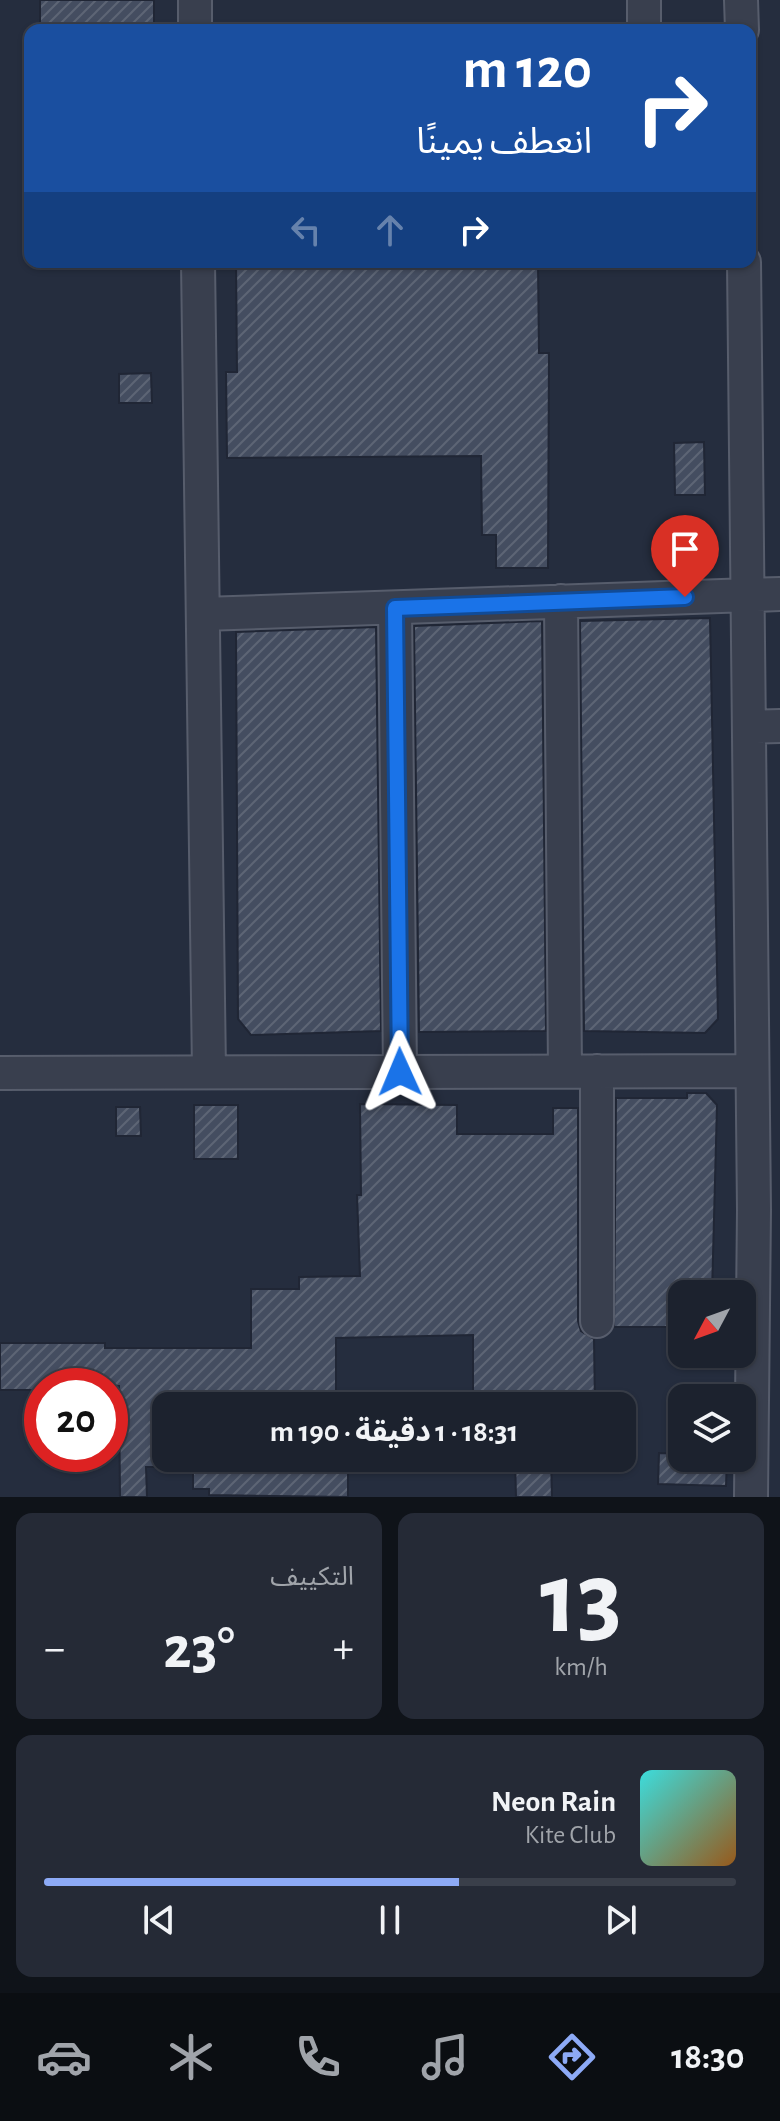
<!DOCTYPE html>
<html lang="ar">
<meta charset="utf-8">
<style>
:root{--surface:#1c222e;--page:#252a36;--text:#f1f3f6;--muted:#a0a4aa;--line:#3a3f4a;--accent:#8daaf6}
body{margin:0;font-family:"Alegreya Sans","Noto Sans Arabic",sans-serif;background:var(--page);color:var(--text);direction:rtl;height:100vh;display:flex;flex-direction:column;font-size:30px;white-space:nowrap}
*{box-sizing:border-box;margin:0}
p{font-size:26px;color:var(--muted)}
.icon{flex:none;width:44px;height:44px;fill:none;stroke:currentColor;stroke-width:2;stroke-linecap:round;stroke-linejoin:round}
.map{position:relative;height:1497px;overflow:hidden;direction:ltr}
.side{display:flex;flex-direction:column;gap:16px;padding:16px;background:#0f1319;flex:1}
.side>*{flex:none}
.guide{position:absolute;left:24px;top:24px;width:732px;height:244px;border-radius:16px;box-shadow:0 2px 6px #0004,0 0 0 2px var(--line);direction:rtl;background:#1a4fa0;color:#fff;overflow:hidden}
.needle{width:52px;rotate:229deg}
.tools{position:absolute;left:668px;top:1280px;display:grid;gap:16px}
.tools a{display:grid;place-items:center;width:88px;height:88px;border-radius:16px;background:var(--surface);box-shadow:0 2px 6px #0004,0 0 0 2px var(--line);font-size:40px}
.speed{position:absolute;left:24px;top:1368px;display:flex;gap:16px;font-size:40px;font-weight:700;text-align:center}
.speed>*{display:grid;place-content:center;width:104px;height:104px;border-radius:50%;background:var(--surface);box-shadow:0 2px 6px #0004,0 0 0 2px var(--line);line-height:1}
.speed .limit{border:12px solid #d22;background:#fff;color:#111}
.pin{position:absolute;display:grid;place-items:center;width:68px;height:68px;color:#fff;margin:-82px -34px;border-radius:50% 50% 50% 0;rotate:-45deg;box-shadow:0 0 8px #0007}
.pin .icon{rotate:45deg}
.me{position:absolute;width:88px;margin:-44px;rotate:359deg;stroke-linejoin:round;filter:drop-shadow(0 0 6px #0008)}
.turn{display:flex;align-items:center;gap:28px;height:168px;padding:0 32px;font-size:36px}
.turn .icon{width:104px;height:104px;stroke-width:2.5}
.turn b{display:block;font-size:56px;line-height:68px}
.lanes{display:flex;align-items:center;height:76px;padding:0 32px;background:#0003;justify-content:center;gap:40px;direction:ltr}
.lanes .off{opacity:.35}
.big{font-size:60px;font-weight:700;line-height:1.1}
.side .card{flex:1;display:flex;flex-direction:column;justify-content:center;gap:12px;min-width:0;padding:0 28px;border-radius:16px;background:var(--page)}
.side .dial{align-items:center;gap:0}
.dial b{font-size:104px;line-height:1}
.song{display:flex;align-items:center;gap:24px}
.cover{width:96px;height:96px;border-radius:12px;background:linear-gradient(135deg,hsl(180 70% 55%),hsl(30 70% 35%))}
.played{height:8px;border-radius:4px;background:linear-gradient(90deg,var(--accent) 60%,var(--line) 60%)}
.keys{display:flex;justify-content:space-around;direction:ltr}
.heat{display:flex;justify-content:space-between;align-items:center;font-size:44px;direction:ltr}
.side .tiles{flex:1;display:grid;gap:16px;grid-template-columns:1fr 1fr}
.card:last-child{grid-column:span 2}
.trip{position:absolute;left:152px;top:1392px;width:484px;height:80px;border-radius:16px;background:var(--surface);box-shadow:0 2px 6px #0004,0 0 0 2px var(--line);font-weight:700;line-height:80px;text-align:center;direction:rtl}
.tabs{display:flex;height:128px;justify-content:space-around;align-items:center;background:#0b0e12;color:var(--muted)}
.tabs .icon{width:56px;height:56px}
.tabs .on{color:var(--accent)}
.tabs b{font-size:36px;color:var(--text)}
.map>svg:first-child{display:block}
.building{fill:url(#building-hatch);stroke:#202635;stroke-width:2}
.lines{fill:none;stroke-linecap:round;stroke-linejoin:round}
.minor-casing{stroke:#575d6c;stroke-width:36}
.minor{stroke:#393f4e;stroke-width:32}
.route-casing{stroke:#114b97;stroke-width:20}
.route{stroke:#1a73e8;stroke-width:14}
</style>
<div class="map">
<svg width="780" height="1497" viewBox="0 0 780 1497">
<defs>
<pattern id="building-hatch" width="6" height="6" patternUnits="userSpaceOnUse" patternTransform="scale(2)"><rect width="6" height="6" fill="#444d60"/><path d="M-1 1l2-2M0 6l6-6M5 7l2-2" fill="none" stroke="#5d6575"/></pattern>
</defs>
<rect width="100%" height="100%" fill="#252d3e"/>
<path class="building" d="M40,0H154V30H40Z
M236,262H323V268L483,266V262H538L539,353H549L548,568H496V535H482L481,456L227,458L226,372H237Z
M151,373L152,403H119V374Z
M704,442L705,495H675L674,443Z
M710,618L718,1019L705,1033L584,1031L580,621Z
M542,621L546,1031L419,1032L414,626Z
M376,627L381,1031L251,1035L238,1019L236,632Z
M687,1093H706L717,1105L712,1294H676V1327H614L616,1098H687Z
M360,1104L457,1105V1134H553V1108H578V1321L581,1331L594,1339L595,1406H473V1335L336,1338V1406H166V1467H146L147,1497H120L119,1386H42V1390H0V1343H105V1348H251V1289H299V1277L360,1276L357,1195H361Z
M194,1105H238V1159H194Z
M116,1107H140L141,1136H116Z
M659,1453L682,1454V1458H727L726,1486L658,1484Z
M193,1458H348V1497L209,1495V1489H193Z
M515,1458H551L552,1497H516Z"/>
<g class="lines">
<g class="minor-casing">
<path id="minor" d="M195,0V30
M741,0L742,30
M644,30V0
M198,262L209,1072
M744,262L754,1210L751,1497
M561,601L565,1071
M395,608L400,1072
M203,614L780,594
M749,727L780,726
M597,1071V1321
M0,1073L752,1071"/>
</g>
<use href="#minor" class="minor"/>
</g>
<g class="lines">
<g class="route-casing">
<path id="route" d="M400,1072L395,608L685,597"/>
</g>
<use href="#route" class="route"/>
</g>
</svg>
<div class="tools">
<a><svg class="needle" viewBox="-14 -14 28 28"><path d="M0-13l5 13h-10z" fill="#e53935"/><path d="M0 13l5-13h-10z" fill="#a0a4aa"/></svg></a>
<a><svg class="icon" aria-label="layers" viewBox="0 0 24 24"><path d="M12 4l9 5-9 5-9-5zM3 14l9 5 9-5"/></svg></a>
</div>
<div class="speed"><div class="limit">20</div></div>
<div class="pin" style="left:685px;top:597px;background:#d93025"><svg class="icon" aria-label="arrive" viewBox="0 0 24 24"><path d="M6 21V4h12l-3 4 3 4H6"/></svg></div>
<svg class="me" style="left:400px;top:1072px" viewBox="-20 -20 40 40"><path d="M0-17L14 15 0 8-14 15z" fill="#1a73e8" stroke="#fff" stroke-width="4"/></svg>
<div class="trip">18:31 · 1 دقيقة · 190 m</div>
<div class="guide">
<div class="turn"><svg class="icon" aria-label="right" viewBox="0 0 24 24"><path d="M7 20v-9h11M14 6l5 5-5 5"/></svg><div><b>120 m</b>انعطف يمينًا</div></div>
<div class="lanes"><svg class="icon off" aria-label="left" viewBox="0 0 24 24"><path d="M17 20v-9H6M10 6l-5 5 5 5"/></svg><svg class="icon off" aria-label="ahead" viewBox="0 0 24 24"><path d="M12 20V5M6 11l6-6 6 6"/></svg><svg class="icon" aria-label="right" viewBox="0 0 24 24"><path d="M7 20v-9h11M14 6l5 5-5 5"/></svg></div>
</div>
</div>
<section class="side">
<div class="tiles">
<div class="card dial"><b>13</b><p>km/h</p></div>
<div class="card"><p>التكييف</p>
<div class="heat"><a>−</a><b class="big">23°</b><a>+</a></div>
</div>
<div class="card">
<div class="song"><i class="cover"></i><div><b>Neon Rain</b><p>Kite Club</p></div></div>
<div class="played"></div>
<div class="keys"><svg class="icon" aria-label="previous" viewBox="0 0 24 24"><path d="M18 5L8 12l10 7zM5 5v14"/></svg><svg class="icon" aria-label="pause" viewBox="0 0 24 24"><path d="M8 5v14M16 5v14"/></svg><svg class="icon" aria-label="next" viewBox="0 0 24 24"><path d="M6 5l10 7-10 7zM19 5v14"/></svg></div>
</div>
</div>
</section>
<nav class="tabs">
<b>18:30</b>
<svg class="icon on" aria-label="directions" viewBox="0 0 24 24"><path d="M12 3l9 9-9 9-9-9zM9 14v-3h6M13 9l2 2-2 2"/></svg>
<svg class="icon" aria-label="music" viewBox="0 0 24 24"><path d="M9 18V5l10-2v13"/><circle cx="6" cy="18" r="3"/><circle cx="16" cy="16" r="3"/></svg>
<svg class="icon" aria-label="phone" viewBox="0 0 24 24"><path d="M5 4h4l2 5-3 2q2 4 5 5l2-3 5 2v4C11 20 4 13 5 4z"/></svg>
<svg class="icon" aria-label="climate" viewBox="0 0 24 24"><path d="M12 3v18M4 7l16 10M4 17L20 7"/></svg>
<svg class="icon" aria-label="car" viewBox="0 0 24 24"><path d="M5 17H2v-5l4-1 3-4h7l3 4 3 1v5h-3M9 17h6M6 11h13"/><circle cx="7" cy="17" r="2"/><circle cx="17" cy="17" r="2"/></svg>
</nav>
